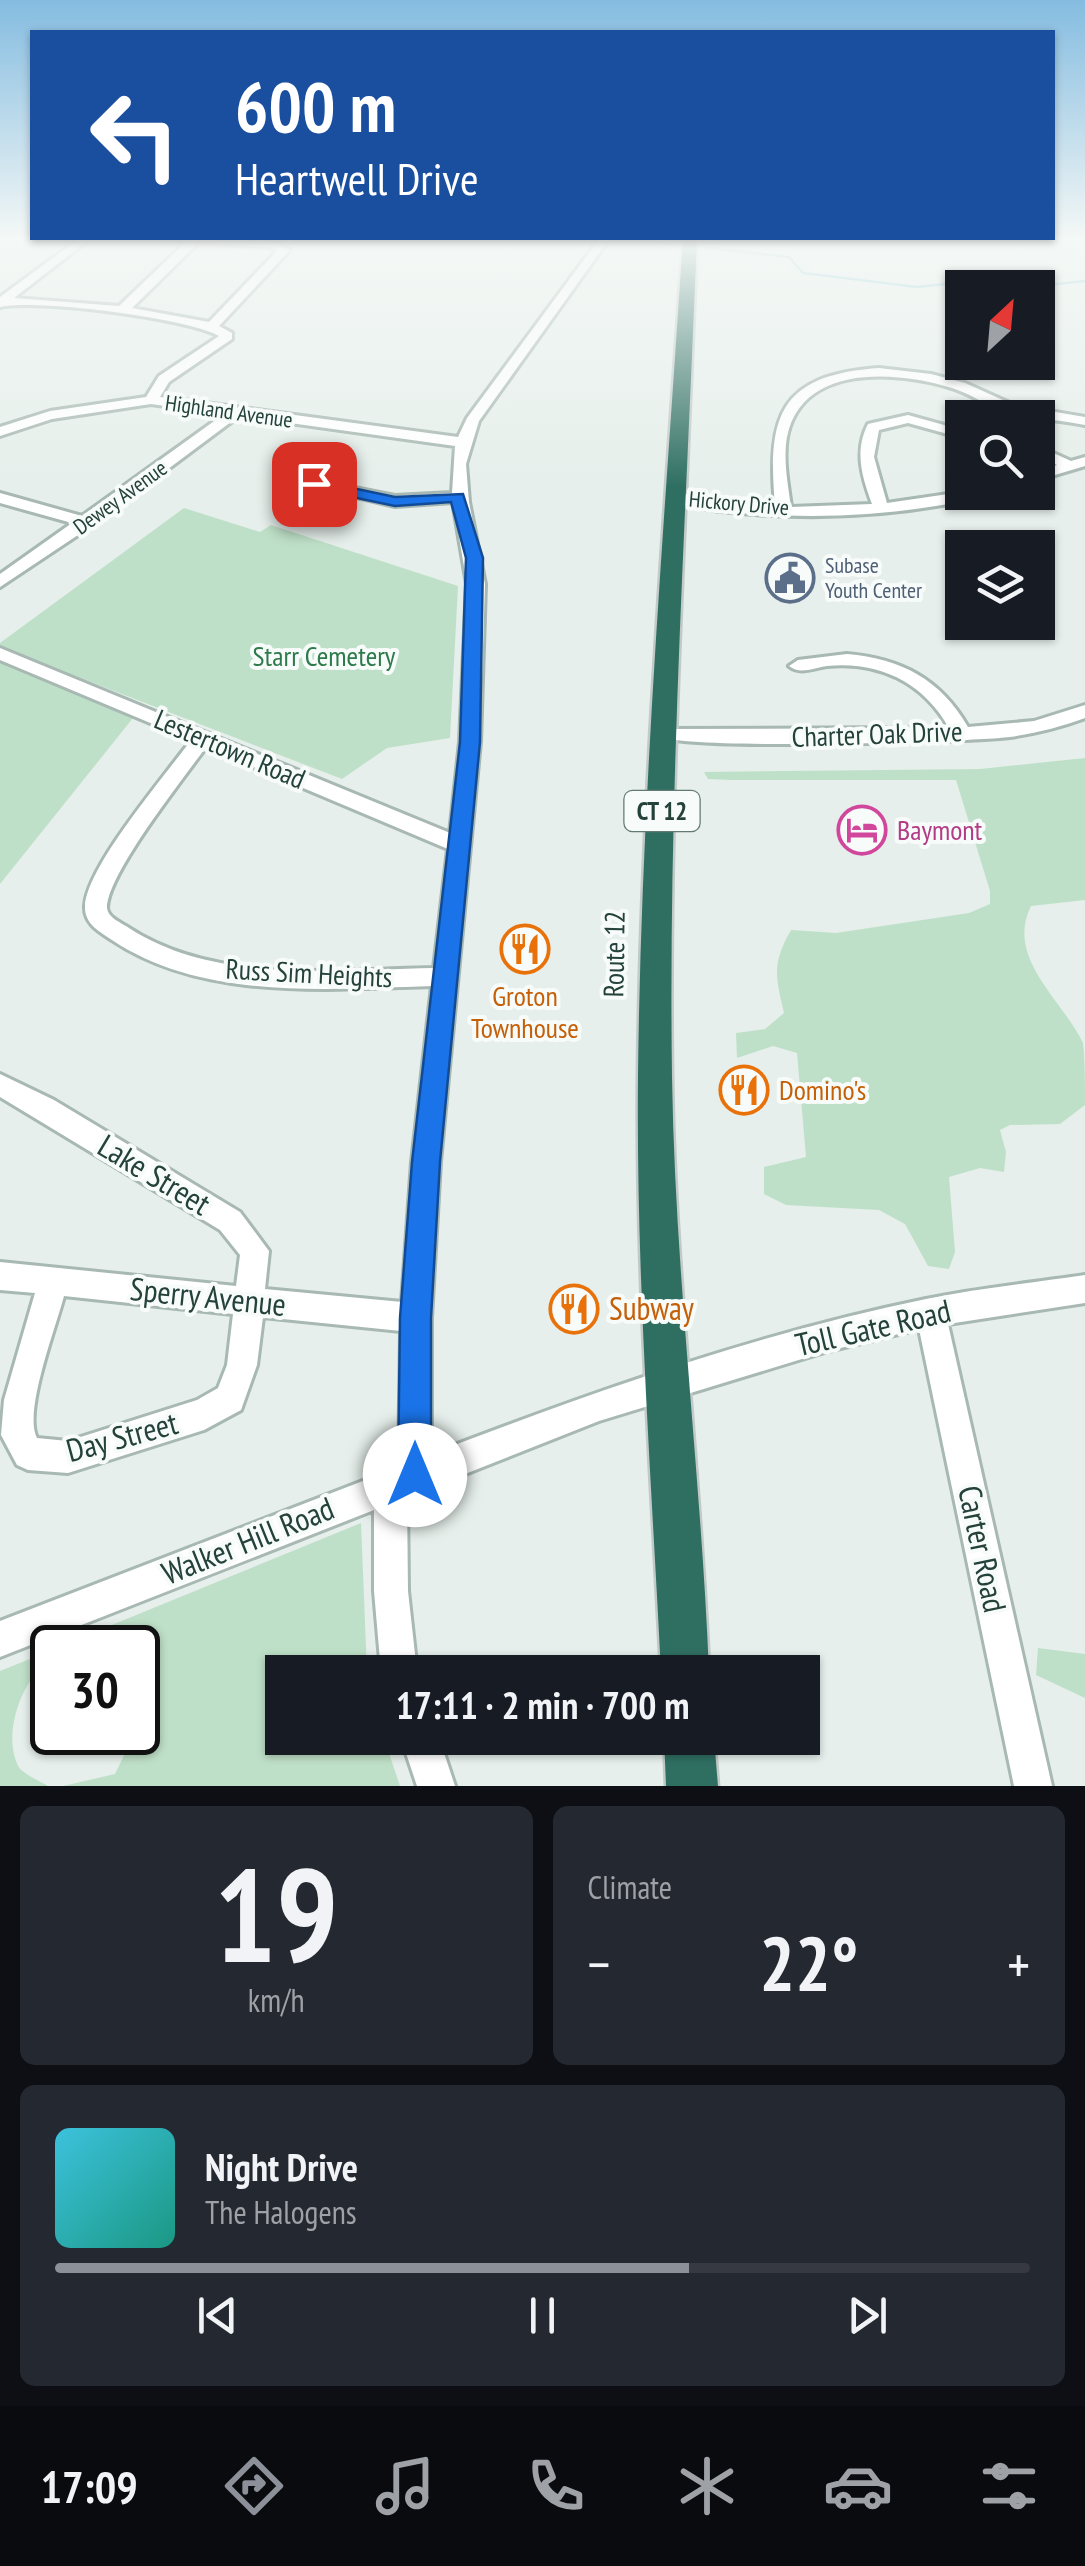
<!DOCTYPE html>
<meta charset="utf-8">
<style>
:root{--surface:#171b24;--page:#242831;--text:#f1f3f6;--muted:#9ea1a6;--line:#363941;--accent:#8c9099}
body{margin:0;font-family:"PT Sans Narrow",sans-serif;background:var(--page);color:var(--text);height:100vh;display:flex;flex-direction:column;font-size:38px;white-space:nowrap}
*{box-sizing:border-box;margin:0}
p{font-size:32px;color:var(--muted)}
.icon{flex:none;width:55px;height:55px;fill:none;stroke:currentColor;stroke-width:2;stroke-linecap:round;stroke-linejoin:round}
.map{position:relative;height:1786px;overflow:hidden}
.side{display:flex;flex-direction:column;gap:20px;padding:20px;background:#0d0f14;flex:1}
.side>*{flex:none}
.guide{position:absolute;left:30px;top:30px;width:1025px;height:210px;border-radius:0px;box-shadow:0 2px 8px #0004;background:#1a4fa0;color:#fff;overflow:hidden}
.needle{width:65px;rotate:26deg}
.tools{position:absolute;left:945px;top:270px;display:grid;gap:20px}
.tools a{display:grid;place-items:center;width:110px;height:110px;border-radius:0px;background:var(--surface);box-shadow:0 2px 8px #0004;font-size:50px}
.speed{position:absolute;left:30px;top:1625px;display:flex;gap:20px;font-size:50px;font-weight:700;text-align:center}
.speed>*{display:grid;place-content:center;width:130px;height:130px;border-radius:50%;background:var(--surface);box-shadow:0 2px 8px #0004;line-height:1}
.speed .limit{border:5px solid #111;border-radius:15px;background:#fff;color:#111}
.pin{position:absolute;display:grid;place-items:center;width:85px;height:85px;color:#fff;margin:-42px;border-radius:20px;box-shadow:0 5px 15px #0006}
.me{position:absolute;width:110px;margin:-55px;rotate:0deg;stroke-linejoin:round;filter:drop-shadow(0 0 8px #0008)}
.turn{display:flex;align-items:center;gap:35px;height:210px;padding:0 40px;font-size:45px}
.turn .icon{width:130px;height:130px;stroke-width:2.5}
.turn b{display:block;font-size:70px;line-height:85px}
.big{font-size:75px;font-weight:800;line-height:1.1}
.side .widget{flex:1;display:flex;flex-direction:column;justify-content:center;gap:15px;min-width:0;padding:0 35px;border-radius:15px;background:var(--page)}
.side .dial{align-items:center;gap:0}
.dial b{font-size:130px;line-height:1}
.song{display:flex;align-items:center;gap:30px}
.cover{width:120px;height:120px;border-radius:15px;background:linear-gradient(135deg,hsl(190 70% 55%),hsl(170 70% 35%))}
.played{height:10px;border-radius:5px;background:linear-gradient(90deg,var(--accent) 65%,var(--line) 65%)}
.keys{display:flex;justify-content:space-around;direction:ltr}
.heat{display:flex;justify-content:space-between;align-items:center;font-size:55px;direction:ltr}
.side .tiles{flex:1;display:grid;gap:20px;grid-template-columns:1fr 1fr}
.widget:last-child{grid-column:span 2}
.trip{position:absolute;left:265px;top:1655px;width:555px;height:100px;border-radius:0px;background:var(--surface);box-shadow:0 2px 8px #0004;font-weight:800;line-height:100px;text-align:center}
.menu{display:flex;height:160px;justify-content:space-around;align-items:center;background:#090b0e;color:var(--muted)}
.menu .icon{width:70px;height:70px}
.menu .current{color:var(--accent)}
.menu b{font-size:45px;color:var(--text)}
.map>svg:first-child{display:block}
.green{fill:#bfe0c8}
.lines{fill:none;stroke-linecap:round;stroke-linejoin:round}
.stream{stroke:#8ec9d4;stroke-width:2.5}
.minor-casing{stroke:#a8b8b2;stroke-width:6}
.highway-casing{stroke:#c2cac8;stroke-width:5}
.minor{fill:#fff;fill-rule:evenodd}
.highway{fill:#2f6f62;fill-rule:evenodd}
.route{fill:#1a73e8;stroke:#114b97;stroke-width:2.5}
.labels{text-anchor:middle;stroke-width:8;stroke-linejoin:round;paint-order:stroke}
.far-street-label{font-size:22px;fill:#24423a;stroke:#f7fbf9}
.far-service-label{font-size:22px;fill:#4e5e75;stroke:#f7fbf9;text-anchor:start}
.shield{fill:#f7fbf9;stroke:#637a73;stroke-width:2.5}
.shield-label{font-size:25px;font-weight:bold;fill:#24423a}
.park-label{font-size:28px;fill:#2d7a4b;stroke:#f7fbf9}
.street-label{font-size:28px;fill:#24423a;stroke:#f7fbf9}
.hotel-label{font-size:28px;fill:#b23c85;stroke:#f7fbf9;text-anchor:start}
.food-label{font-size:28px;fill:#c56008;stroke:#f7fbf9}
.near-street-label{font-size:32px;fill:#24423a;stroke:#f7fbf9}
.near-food-label{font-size:32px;fill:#c56008;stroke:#f7fbf9;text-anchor:start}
</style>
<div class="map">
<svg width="1085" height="1786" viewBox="0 0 1085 1786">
<rect width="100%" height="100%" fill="#e6efeb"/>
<path class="green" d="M184,508L260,532L271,525L458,586L450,738L387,748L342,779L0,647V643Z
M1,662L133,718L0,884V663Z
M1085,758V900L1031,906C1005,958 1062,999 1083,1043C1085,1059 1085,1087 1085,1105L1060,1124L1010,1125L1000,1130L1006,1152L1004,1172L980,1168L949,1177L955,1252L949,1269L928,1266L905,1224L879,1210L786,1205L764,1194V1167L806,1157L797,1053L773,1046L737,1058L736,1033L765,1029L784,1013C776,977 771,965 791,930L836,933L969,913L990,904V891L956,780H732L708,779L704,772L980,769Z
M361,1523L367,1672H282V1738H384L400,1786H63L115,1774L130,1743L127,1733L138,1732V1648L103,1647L95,1640L58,1647Z
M1038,1648L1085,1654V1698L1036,1675Z
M52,1650V1658C22,1677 0,1737 20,1769C28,1776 39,1781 48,1786H0V1671Z"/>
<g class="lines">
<path class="stream" d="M637,238L669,244
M707,248L789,257L803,273L917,287L1001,278L1047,285L1085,281"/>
<g class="minor-casing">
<path id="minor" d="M80,238H91L14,298L119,306L186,242L160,238L271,241L290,250L219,326L232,333V339L169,382L160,397L458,437L467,418L600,238H610L479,421L466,464L469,502L485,584L480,742L440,1162L431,1318V1454C593,1392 756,1334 926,1299C978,1288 1032,1283 1085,1275V1303L948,1324L1052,1786H1014L919,1329L828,1351L599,1421L407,1497L408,1591L417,1672H381L374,1591V1510L0,1657V1621L399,1467L401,1331L263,1317L257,1365L241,1410L204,1430L68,1473L28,1470L17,1465L1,1435L4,1400L35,1293L0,1290V1262L236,1286L240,1255L220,1230L0,1097V1074L54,1100L240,1212L269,1251L265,1289L402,1302L412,1162L432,986C329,989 203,1001 112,940C100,932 84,924 85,906C87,866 165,776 191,740L0,660V648L450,833L460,742L467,584L453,502L395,506L306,485L314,480L395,496L452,493L455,446L239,416L93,525L0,587V574L72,523L0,503V493L82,516L224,414L151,404L52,419L0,436V427L50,411L146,397L159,376L219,336C187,318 37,299 0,307V297ZM198,243L269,247L277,251L209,322L132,308ZM206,747L448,849L434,968C336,970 215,984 129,928C122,923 108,918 107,908C107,874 184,778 206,747ZM64,1296L233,1314L227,1365L218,1388L197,1400L68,1441L37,1438C23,1412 56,1327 64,1296Z
M879,368L931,374L965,383L1014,405L1085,417V425C1057,419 1028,419 1001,410C984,404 969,393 952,388C897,371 802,363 787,437C783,460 788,484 791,507L872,504C862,477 854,451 868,424L908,415L962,430V438L908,423L879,430L874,457L887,503L962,492H993L991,495C904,516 811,521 722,511C706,509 683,507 670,498L678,493L775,506C767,415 780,375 879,368Z
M1038,446L1071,461L1085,457V466L1038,480V471L1057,465L1038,455Z
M847,654C902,659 940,679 968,727L1034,721L1085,705V718C1061,727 1036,733 1010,737C969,742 673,751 656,735L666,729L949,728C923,682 879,661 827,666C813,668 800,675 789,666L798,660Z
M401,1738H439L455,1786H417Z"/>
</g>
<g class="highway-casing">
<path id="highway" d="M683,238H697C686,517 668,797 672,1077C675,1276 701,1474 709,1672H661C651,1473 636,1274 638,1076C641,796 665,517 683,238Z
M664,1738H714L718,1786H666Z"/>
</g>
<use href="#minor" class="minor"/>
<use href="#highway" class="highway"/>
</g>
<linearGradient id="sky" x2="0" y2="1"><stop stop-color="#84bce0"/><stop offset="0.49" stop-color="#f4f8f6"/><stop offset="1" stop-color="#f4f8f6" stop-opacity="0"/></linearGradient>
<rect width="1085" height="486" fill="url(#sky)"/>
<path class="route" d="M314,480L395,497L463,494L483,558L480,742L440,1162L431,1318V1475L426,1487L415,1492L403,1487L398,1475L400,1318L412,1162L460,742L466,558L451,502L395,506L309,488V481Z"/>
<defs>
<g id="civic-ring" transform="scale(2.5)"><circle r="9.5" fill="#f7fbf9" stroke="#5c6f8a" stroke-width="1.5"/><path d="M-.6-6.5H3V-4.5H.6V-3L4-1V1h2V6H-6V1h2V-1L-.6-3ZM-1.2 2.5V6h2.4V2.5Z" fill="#5c6f8a"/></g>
<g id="hotel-ring" transform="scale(2.5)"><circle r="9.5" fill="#f7fbf9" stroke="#d1479c" stroke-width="1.5"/><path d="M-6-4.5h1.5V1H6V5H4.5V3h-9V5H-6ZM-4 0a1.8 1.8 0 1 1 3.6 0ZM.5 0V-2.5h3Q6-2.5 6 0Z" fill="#d1479c"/></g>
<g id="restaurant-ring" transform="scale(2.5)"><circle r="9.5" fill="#f7fbf9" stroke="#e8710a" stroke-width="1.5"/><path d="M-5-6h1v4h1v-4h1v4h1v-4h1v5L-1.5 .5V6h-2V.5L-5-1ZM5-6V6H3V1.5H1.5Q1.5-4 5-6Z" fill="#e8710a"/></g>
</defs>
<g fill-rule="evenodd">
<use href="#civic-ring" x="790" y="578"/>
<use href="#hotel-ring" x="862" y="830"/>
<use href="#restaurant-ring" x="525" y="949"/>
<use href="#restaurant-ring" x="744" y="1090"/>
<use href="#restaurant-ring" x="574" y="1309"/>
</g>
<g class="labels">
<g class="far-street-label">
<text transform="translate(229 411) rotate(8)" y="8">Highland Avenue</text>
<text transform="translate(120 497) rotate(-36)" y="8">Dewey Avenue</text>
<text transform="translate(739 503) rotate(5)" y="8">Hickory Drive</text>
</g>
<g class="far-service-label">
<text x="825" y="573">Subase<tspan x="825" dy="25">Youth Center</tspan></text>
</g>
<rect class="shield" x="624.5" y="791" width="75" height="40" rx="8"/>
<g class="shield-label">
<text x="662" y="820">CT 12</text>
</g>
<g class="park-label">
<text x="324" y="666">Starr Cemetery</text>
</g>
<g class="street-label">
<text transform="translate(877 734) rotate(-2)" y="10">Charter Oak Drive</text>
<text transform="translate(230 749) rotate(23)" y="10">Lestertown Road</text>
<text transform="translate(614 954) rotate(-89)" y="10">Route 12</text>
<text transform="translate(309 973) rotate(3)" y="10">Russ Sim Heights</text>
</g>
<g class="hotel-label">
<text x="897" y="840">Baymont</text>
</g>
<g class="food-label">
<text x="525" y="1006">Groton<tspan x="525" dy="32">Townhouse</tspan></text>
<text x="779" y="1100" text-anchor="start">Domino's</text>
</g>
<g class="near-street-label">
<text transform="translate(154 1175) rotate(31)" y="11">Lake Street</text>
<text transform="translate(208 1297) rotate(6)" y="11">Sperry Avenue</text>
<text transform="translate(873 1328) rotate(-13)" y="11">Toll Gate Road</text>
<text transform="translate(122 1437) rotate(-15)" y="11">Day Street</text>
<text transform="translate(248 1541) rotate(-22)" y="11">Walker Hill Road</text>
<text transform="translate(982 1549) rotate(78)" y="11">Carter Road</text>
</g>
<g class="near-food-label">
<text x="609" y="1320">Subway</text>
</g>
</g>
</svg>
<div class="tools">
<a><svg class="needle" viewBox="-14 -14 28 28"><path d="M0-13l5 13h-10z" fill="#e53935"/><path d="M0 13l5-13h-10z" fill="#9ea1a6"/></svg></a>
<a><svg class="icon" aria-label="search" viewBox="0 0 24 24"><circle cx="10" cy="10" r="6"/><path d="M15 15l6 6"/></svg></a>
<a><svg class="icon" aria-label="layers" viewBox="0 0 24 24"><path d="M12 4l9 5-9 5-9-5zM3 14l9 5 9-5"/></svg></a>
</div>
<div class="speed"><div class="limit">30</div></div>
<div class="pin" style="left:314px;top:484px;background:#d93025"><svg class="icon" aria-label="arrive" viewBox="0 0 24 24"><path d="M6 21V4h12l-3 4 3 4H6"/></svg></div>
<svg class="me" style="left:415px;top:1475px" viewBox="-20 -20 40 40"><circle r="19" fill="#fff"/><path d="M0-13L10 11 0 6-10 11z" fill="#1a73e8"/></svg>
<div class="trip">17:11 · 2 min · 700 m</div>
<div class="guide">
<div class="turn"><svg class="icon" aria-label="left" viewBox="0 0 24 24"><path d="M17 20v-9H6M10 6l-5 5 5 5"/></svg><div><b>600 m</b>Heartwell Drive</div></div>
</div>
</div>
<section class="side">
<div class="tiles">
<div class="widget dial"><b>19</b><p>km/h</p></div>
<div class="widget"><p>Climate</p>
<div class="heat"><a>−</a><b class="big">22°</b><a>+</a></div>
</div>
<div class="widget">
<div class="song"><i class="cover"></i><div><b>Night Drive</b><p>The Halogens</p></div></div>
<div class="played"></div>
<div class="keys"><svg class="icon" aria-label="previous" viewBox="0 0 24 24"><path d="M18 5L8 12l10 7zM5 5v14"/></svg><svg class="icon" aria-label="pause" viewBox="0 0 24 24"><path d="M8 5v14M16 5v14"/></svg><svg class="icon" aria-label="next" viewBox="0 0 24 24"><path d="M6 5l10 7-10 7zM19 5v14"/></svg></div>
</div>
</div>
</section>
<nav class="menu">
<b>17:09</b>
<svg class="icon current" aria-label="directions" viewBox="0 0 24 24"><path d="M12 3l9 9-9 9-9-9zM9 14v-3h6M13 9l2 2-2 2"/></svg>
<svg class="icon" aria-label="music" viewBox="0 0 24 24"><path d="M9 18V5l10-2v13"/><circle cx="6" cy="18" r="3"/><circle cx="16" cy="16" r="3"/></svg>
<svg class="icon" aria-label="phone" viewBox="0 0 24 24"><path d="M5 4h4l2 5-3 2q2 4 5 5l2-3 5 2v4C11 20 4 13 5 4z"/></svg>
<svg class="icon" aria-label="climate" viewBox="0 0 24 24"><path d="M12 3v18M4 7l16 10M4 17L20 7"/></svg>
<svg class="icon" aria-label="car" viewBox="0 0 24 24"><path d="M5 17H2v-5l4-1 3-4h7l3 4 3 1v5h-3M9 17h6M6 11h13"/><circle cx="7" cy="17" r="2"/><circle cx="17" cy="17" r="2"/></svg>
<svg class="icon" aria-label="filters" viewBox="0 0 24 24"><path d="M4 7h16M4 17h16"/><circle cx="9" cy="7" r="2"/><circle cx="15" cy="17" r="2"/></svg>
</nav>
